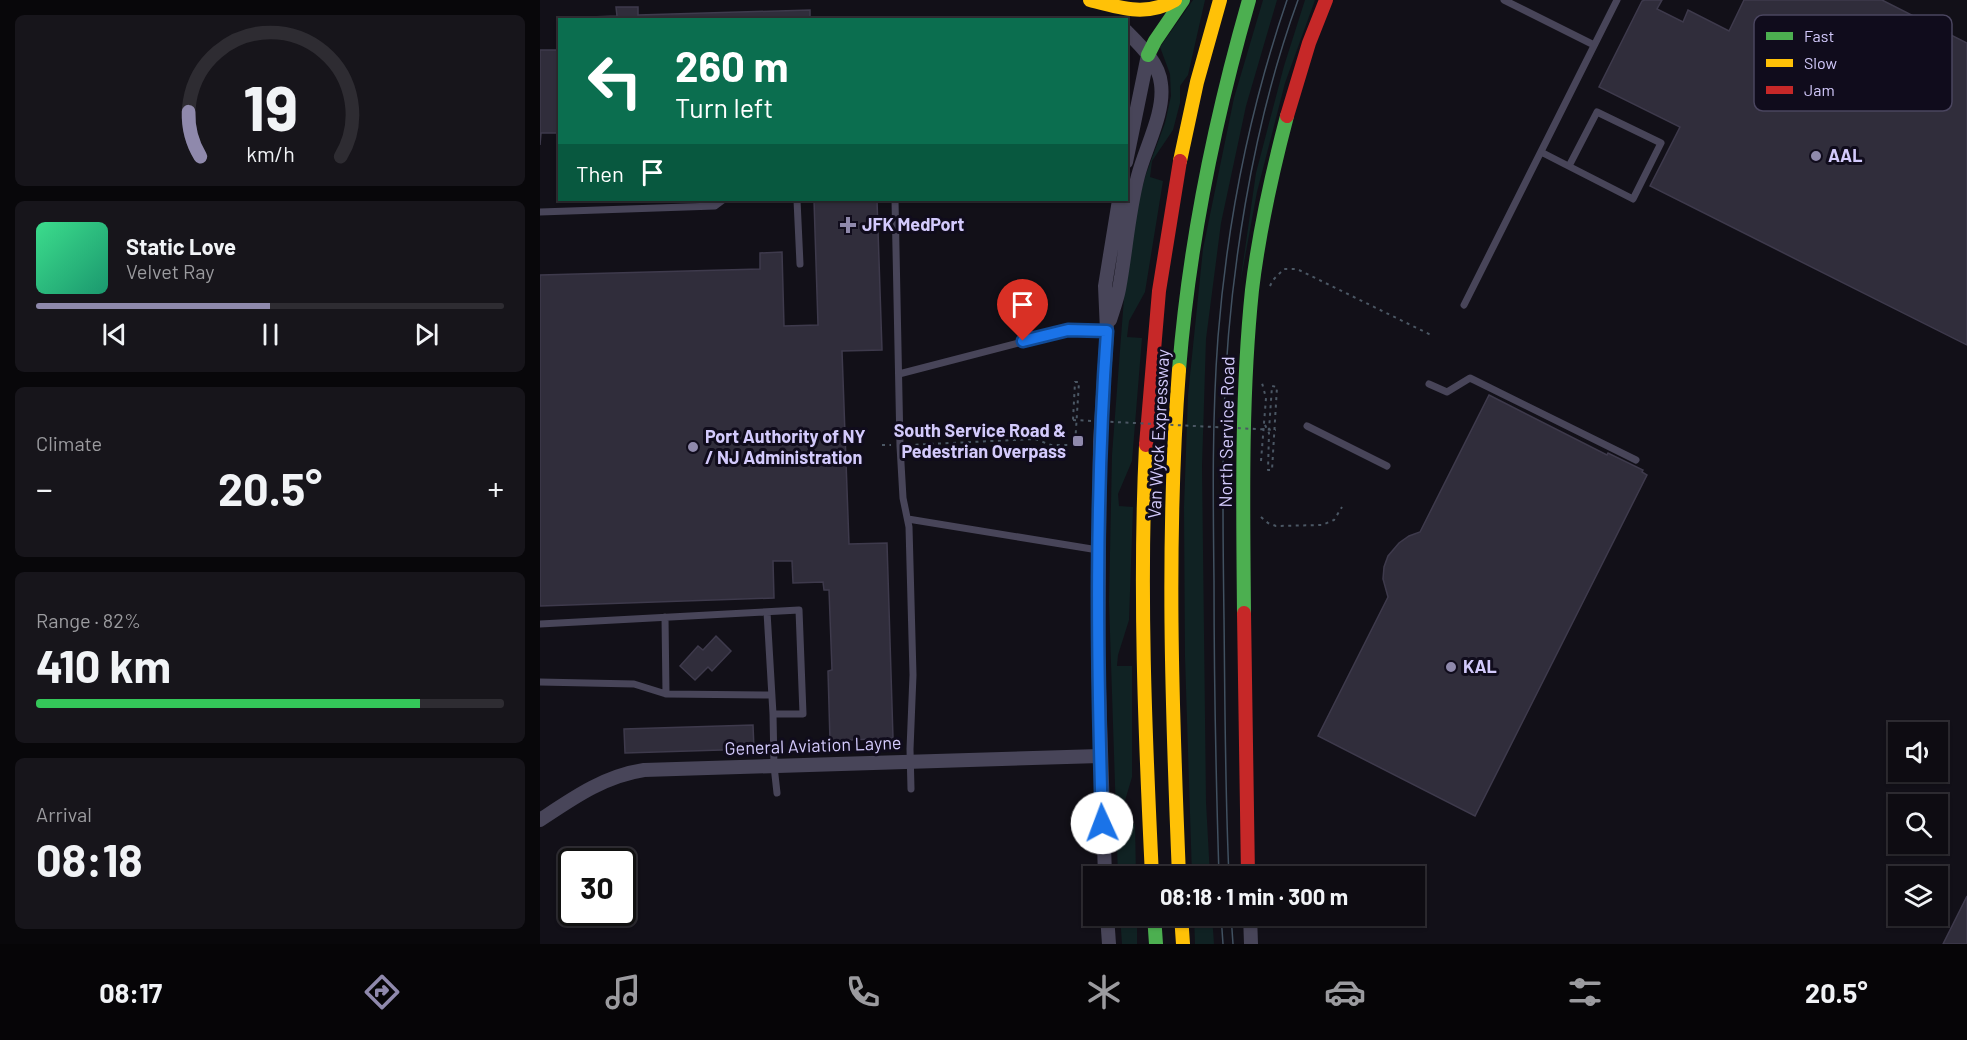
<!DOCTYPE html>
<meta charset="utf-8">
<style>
:root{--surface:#0e0c12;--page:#17151b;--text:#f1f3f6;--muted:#9b9b9f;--line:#2e2c32;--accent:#8f89ac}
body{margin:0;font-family:Barlow,sans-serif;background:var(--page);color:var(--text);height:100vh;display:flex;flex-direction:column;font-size:22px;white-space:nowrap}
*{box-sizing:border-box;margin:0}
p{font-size:20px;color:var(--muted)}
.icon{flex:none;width:33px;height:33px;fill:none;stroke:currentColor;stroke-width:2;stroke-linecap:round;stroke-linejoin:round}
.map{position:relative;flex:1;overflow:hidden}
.drawer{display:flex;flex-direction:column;gap:15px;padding:15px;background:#08070a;width:540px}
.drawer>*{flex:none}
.top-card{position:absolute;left:18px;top:18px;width:570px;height:183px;border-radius:0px;box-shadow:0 2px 4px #0004,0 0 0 2px var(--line);background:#0b6e4f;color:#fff;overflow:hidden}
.controls{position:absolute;left:1348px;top:722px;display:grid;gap:12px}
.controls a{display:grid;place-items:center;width:60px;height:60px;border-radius:0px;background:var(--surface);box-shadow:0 2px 4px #0004,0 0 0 2px var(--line);font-size:30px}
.speed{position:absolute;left:18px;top:848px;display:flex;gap:12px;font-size:30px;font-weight:700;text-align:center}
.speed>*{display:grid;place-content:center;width:78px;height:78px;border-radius:50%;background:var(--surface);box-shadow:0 2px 4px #0004,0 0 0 2px var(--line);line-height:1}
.speed .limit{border:3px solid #111;border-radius:9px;background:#fff;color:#111}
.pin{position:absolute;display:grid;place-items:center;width:51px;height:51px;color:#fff;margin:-62px -26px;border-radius:50% 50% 50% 0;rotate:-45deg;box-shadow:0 0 6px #0007}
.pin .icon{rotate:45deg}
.me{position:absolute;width:66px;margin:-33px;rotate:358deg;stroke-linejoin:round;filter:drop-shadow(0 0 4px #0008)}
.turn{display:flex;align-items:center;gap:21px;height:126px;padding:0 18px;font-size:27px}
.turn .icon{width:78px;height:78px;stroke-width:2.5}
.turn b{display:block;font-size:42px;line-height:51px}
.then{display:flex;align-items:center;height:57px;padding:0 18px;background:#0003;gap:12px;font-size:22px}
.big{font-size:45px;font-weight:700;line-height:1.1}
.drawer .card{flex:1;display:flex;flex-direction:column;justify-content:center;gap:9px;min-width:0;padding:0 21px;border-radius:9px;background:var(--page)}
.drawer .dial{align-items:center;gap:0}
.dial svg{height:156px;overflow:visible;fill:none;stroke:var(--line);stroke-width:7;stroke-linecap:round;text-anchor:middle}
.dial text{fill:var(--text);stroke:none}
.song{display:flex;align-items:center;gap:18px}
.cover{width:72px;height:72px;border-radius:9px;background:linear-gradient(135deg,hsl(150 70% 55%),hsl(160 70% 35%))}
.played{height:6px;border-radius:3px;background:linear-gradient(90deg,var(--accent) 50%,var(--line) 50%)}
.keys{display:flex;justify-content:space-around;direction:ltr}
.heat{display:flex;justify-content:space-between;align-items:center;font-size:33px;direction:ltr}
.charge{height:9px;border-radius:4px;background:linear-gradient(90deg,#34c759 82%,var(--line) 0)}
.trip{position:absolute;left:543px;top:866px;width:342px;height:60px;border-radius:0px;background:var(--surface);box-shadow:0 2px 4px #0004,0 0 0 2px var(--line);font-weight:700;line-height:60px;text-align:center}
.tabs{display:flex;height:96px;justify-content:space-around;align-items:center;background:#060507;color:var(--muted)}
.tabs .icon{width:42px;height:42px}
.tabs .selected{color:var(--accent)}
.tabs b{font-size:27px;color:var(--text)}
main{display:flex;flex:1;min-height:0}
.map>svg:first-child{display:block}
.green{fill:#102223}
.building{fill:#302d3b;stroke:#3e3a4c;stroke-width:1.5}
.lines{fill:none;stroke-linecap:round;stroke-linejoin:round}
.path{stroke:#4b5764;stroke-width:2;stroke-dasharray:3 4.5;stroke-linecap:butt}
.lane{stroke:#484559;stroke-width:7}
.street{stroke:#484559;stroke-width:14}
.fast{stroke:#4caf50;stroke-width:14}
.slow{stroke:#ffc107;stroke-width:14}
.jam{stroke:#c62828;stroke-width:14}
.tram{stroke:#415161;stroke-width:1.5}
.path-bridge{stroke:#4b5764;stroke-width:2;stroke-dasharray:3 4.5;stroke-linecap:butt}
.route-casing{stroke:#114b97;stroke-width:15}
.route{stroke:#1a73e8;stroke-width:10}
.poi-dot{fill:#8f89ac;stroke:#100c1c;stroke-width:2}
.labels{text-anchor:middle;stroke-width:6;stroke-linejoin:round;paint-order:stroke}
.poi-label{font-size:18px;font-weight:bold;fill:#d3cafc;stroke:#100c1c;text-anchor:start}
.street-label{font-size:18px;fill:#d3cafc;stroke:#100c1c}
.key{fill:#100c1c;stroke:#4a455f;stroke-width:1.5}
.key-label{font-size:16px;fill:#d3cafc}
</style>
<main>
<section class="drawer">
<div class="card dial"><svg viewBox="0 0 100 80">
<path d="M14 69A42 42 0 1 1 86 69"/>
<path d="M14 69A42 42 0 0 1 8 46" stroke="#8f89ac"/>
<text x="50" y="56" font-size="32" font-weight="700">19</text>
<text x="50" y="72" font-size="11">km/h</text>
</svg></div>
<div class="card">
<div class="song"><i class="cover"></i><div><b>Static Love</b><p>Velvet Ray</p></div></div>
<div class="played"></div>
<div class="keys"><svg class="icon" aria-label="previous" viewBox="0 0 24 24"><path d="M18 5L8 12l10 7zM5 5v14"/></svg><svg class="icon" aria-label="pause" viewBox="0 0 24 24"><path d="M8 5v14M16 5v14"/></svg><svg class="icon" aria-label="next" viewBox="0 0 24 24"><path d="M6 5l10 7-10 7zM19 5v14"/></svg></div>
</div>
<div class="card"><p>Climate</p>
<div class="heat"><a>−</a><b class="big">20.5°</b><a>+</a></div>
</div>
<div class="card"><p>Range · 82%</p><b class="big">410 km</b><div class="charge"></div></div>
<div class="card"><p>Arrival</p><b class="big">08:18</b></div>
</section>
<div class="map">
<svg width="1427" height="944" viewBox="0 0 1427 944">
<rect width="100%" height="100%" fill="#121018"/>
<path class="green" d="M653,0H665L648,75L640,86V103L633,130L612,161L610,177L623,181L605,292L589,321L587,337L602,338L592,461L578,494L579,506L593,507L589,620L578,655L577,666H592V777L581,814L582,825L595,824L596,876H578L569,602L572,455L585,285L597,206L606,174L625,123L631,96L630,74L620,47Z
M723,0H737L706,106L681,223L666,339L662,466L666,802L670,876H652L645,657L644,507L648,395L663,249L694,98Z
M765,0H775L745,83L717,192L700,284L716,173L744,66Z
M580,915H597V944H582Z
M654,915H672L674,944H655Z"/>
<path class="building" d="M1105,0H1122L1117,9L1143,22L1148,10L1189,31L1204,0H1342L1427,43V345L1110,186L1140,127L1059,87L1102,1Z
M76,7H98V15L270,10V20H24L23,18L77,16Z
M0,50H20V133H1L0,145Z
M274,200H337L342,350L302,351L309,544L347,543L353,738L290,741L288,671L292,670L289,590H284L283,582L253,583L252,561H233L234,598L0,606V275L220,269V253L242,252L244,326L278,325Z
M949,395L1067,455L1068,453L1103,470L1102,472L1107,475L935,816L778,736L848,597L843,579L844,567L848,556L859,543L869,536L880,532Z
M176,636L191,651L172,671L168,667L155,680L140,666L158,646L163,650Z
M213,725L214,749L85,753L84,729Z
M1427,896V944H1403Z"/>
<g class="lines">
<path class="path" d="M730,286L733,280L744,269H757L893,336
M725,425L729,433L728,470H732L737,387L732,386L729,430
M342,445H351
M368,445L495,439L511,445H535L539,382H535L533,420
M721,461L726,398L722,383
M721,517L728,523L736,526L782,525L794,520L802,507"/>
<path class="lane" d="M964,0L1054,45
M1001,152L1093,199L1121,143L1057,112L1029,166
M257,200L260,264
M355,200L360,446L363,498L369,527L373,675L370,749L371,789
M0,212L175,206L183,200
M924,305L1077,0
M359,374L528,330L567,331
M889,384L907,392L930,378L1096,460
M767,426L847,466
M368,519L558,550
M227,612L233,714L234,766L237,793
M125,617L126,694
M0,624L259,610L263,714H233
M0,682L94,684L126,694L231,695"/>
<path class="street" d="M586,162L608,55
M570,320C573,310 577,300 579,289C586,252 588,214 598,176C605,148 625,113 621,84C619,63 601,46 586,31
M0,820C33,798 64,776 104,770L560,756
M565,876L558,656L560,442L567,331L565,286L579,200
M567,915L569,944
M710,915L711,944"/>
<path class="fast" d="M608,55L615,41L643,0
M639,370C649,244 674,122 709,0
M704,613C703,505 701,397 712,290C719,231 732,173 747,116
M614,915L616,944"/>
<path class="slow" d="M550,0C580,8 607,17 635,0
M640,161L657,82L680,0
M606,445C599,588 605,732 612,876
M639,876C632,707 626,539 639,370
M641,915L643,944"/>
<path class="jam" d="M747,116L769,43L786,0
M606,445L619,291L640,161
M704,613L708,876"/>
<path class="tram" d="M679,876C676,778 674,680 674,581C673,500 672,418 678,337C687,223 710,108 747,0
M689,876C685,790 685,704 684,618C683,550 682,482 684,414C688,280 712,126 758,0
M681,915L683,944
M691,915L693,944"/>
<path class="path-bridge" d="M533,420L736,430"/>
</g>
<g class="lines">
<g class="route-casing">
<path id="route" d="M483,341L528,330L567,331C555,495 557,659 562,823"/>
</g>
<use href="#route" class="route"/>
</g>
<g class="poi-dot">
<circle cx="1276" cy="156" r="6"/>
<path d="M305 216h6v6h6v6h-6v6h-6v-6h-6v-6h6z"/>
<rect x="532" y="435" width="12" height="12" rx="3"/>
<circle cx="153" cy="447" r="6"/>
<circle cx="911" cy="667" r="6"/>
</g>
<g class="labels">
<g class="poi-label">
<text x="1288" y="162">AAL</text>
<text x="322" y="231">JFK MedPort</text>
<text x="526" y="437" text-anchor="end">South Service Road &amp;<tspan x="526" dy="21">Pedestrian Overpass</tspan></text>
<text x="165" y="443">Port Authority of NY<tspan x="165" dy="21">/ NJ Administration</tspan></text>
<text x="923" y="673">KAL</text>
</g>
<g class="street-label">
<text transform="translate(687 432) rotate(-89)" y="6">North Service Road</text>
<text transform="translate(619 434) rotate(-87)" y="6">Van Wyck Expressway</text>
<text transform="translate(273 746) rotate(-2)" y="6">General Aviation Layne</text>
</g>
</g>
<rect x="1214" y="15" width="198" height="96" rx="9" class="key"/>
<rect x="1226" y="32" width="27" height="8" fill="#4caf50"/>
<rect x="1226" y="59" width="27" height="8" fill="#ffc107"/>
<rect x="1226" y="86" width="27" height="8" fill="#c62828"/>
<g class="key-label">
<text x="1264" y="42">Fast</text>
<text x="1264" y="69">Slow</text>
<text x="1264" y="96">Jam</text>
</g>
</svg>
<div class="controls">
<a><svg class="icon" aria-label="sound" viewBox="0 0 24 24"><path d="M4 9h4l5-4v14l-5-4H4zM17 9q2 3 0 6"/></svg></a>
<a><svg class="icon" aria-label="search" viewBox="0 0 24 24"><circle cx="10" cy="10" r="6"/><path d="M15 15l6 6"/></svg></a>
<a><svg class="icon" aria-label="layers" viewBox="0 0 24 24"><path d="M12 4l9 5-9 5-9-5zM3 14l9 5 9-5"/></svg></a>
</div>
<div class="speed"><div class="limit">30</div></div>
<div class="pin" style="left:483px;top:341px;background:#d93025"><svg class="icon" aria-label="arrive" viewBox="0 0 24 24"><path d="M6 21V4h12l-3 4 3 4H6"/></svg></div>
<svg class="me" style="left:562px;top:823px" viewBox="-20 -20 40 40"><circle r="19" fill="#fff"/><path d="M0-13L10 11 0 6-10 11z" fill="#1a73e8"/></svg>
<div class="trip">08:18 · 1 min · 300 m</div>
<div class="top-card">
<div class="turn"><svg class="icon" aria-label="left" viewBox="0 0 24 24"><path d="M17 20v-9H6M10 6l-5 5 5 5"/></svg><div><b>260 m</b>Turn left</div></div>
<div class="then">Then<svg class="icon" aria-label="arrive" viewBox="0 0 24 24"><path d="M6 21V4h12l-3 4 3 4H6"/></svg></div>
</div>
</div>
</main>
<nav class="tabs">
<b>08:17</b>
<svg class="icon selected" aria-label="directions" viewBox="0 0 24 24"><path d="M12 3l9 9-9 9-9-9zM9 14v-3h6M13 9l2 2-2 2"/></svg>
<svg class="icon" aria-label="music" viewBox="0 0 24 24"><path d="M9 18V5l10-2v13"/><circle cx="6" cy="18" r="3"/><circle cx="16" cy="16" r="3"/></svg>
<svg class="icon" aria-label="phone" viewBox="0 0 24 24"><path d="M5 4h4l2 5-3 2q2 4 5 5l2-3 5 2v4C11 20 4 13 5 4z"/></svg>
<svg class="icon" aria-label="climate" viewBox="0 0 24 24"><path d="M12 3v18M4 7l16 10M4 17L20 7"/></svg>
<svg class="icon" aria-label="car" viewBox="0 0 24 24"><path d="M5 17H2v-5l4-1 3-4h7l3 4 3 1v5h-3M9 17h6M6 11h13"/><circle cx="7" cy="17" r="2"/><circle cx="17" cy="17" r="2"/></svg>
<svg class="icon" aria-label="filters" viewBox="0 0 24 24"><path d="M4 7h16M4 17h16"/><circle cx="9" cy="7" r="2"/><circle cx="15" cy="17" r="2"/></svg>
<b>20.5°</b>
</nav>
